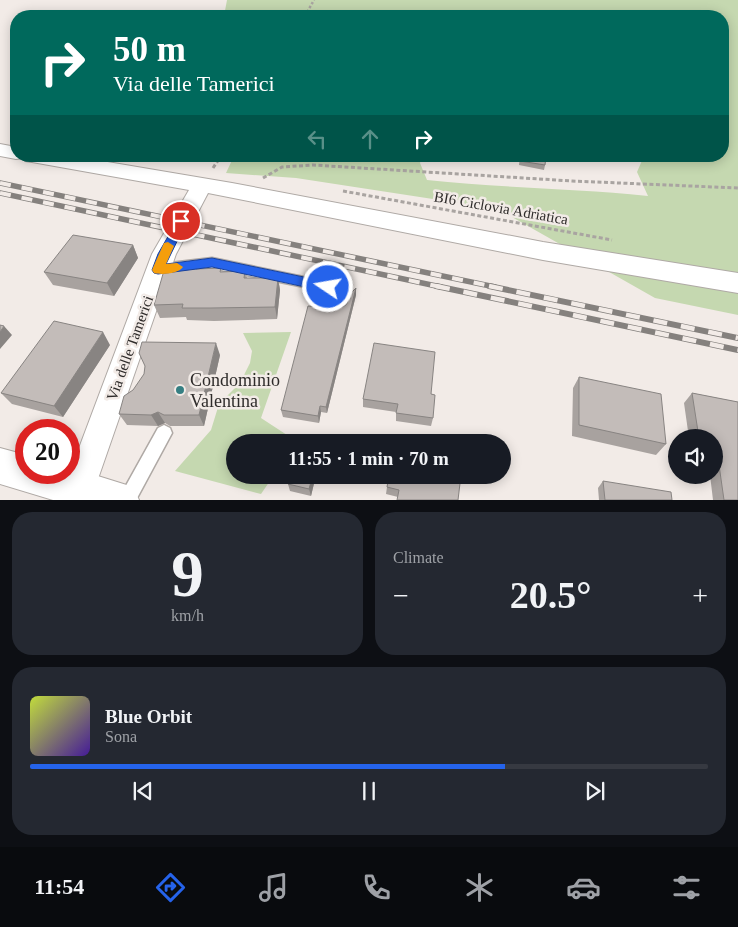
<!DOCTYPE html>
<meta charset="utf-8">
<style>
:root{--surface:#171b24;--page:#242831;--text:#f1f3f6;--muted:#9ea1a6;--line:#363941;--accent:#2563eb}
body{margin:0;font-family:"Times New Roman",serif;background:var(--page);color:var(--text);height:100vh;display:flex;flex-direction:column;font-size:19px;white-space:nowrap}
*{box-sizing:border-box;margin:0}
p{font-size:16px;color:var(--muted)}
.icon{flex:none;width:28px;height:28px;fill:none;stroke:currentColor;stroke-width:2;stroke-linecap:round;stroke-linejoin:round}
.map{position:relative;height:500px;overflow:hidden}
.drawer{display:flex;flex-direction:column;gap:12px;padding:12px;background:#0d0f14;flex:1}
.drawer>*{flex:none}
.guide{position:absolute;left:10px;top:10px;width:719px;height:152px;border-radius:20px;box-shadow:0 2px 12px #0003;background:#00695c;color:#fff;overflow:hidden}
.tools{position:absolute;left:668px;top:429px;display:grid;gap:10px}
.tools a{display:grid;place-items:center;width:55px;height:55px;border-radius:50%;background:var(--surface);box-shadow:0 2px 12px #0003;font-size:25px}
.speed{position:absolute;left:15px;top:419px;display:flex;gap:10px;font-size:25px;font-weight:700;text-align:center}
.speed>*{display:grid;place-content:center;width:65px;height:65px;border-radius:50%;background:var(--surface);box-shadow:0 2px 12px #0003;line-height:1}
.speed .limit{border:8px solid #d22;background:#fff;color:#111}
.pin{position:absolute;display:grid;place-items:center;width:42px;height:42px;color:#fff;margin:-21px;border:2px solid #fff;border-radius:50%;box-shadow:0 1px 5px #0007}
.me{position:absolute;width:55px;margin:-28px;rotate:282deg;stroke-linejoin:round;filter:drop-shadow(0 0 4px #0008)}
.turn{display:flex;align-items:center;gap:18px;height:105px;padding:0 20px;font-size:22px}
.turn .icon{width:65px;height:65px;stroke-width:2.5}
.turn b{display:block;font-size:35px;line-height:42px}
.lanes{display:flex;align-items:center;height:48px;padding:0 20px;background:#0003;justify-content:center;gap:25px;direction:ltr}
.lanes .off{opacity:.35}
.big{font-size:38px;font-weight:700;line-height:1.1}
.drawer .widget{flex:1;display:flex;flex-direction:column;justify-content:center;gap:8px;min-width:0;padding:0 18px;border-radius:20px;background:var(--page)}
.drawer .dial{align-items:center;gap:0}
.dial b{font-size:65px;line-height:1}
.song{display:flex;align-items:center;gap:15px}
.cover{width:60px;height:60px;border-radius:8px;background:linear-gradient(135deg,hsl(70 70% 55%),hsl(260 70% 35%))}
.played{height:5px;border-radius:2px;background:linear-gradient(90deg,var(--accent) 70%,var(--line) 70%)}
.keys{display:flex;justify-content:space-around;direction:ltr}
.heat{display:flex;justify-content:space-between;align-items:center;font-size:28px;direction:ltr}
.drawer .tiles{flex:1;display:grid;gap:12px;grid-template-columns:1fr 1fr}
.widget:last-child{grid-column:span 2}
.trip{position:absolute;left:226px;top:434px;width:285px;height:50px;border-radius:25px;background:var(--surface);box-shadow:0 2px 12px #0003;font-weight:700;line-height:50px;text-align:center}
.dock{display:flex;height:80px;justify-content:space-around;align-items:center;background:#090b0e;color:var(--muted)}
.dock .icon{width:35px;height:35px}
.dock .active{color:var(--accent)}
.dock b{font-size:22px;color:var(--text)}
.map>svg:first-child{display:block}
.green{fill:#c5d8b0}
.lines{fill:none;stroke-linecap:round;stroke-linejoin:round}
.lane-casing{stroke:#afa9a5;stroke-width:3}
.street-casing{stroke:#afa9a5;stroke-width:2}
.primary-casing{stroke:#afa9a5;stroke-width:2}
.path-far1{stroke:#a9a4a1;stroke-width:2.5;stroke-dasharray:2.5 2;stroke-linecap:butt}
.path{stroke:#a9a4a1;stroke-width:3;stroke-dasharray:4 2.5;stroke-linecap:butt}
.lane{fill:#fff;fill-rule:evenodd}
.street{fill:#fff;fill-rule:evenodd}
.primary{fill:#fff;fill-rule:evenodd}
.rail-far1-casing{stroke:#85817e;stroke-width:5.5}
.rail-casing{stroke:#85817e;stroke-width:6}
.rail-far1{stroke:#f2ebe7;stroke-width:4;stroke-dasharray:11;stroke-linecap:butt}
.rail{stroke:#f2ebe7;stroke-width:4.5;stroke-dasharray:14;stroke-linecap:butt}
.wall{fill:#a8a29f}
.shaded-wall{fill:#888482}
.building{fill:#c3bcb9;stroke:#888482}
.route{fill:#2563eb;stroke:#184099}
.slow{fill:#f59e0b}
.poi-dot{fill:#367f83;stroke:#f2ebe7;stroke-width:2}
.labels{text-anchor:middle;stroke-width:5;stroke-linejoin:round;paint-order:stroke}
.street-label{font-size:15px;fill:#2e2b2a;stroke:#f2ebe7}
.near-poi-label{font-size:18px;fill:#2e2b2a;stroke:#f2ebe7;text-anchor:start}
</style>
<div class="map">
<svg width="738" height="500" viewBox="0 0 738 500">
<rect width="100%" height="100%" fill="#f2ebe7"/>
<path class="green" d="M227,0H738V315L655,298L498,209L296,178L226,173L234,156H422L420,163L427,180C500,188 574,188 648,196L637,172L644,156H722V16H224Z
M291,332L261,418L287,435L284,442H235V475H274L261,494L175,471L211,430L219,404L240,383L250,363L252,351L243,333Z"/>
<g class="lines">
<g class="lane-casing">
<path id="lane" d="M212,258L333,283L347,308L345,312L340,314L335,312L324,291L212,268L170,273L165,271L164,268L165,265L170,263Z
M164,425L170,428L172,433L136,500H118L158,428Z"/>
</g>
<g class="street-casing">
<path id="street" d="M0,144L16,147V156H72L232,183L543,242L738,273V293L543,260L208,193L176,254L91,499L69,500L64,488L152,254L189,190L32,162L25,161L23,158L16,159L0,156Z"/>
</g>
<g class="primary-casing">
<path id="primary" d="M0,448L26,455V472H69V467L133,487L139,500H53L0,484Z"/>
</g>
<path class="path-far1" d="M305,16L314,0"/>
<path class="path" d="M213,168L221,156
M263,178L282,167L313,165L572,181L738,188
M343,191L612,240"/>
<use href="#lane" class="lane"/>
<use href="#street" class="street"/>
<use href="#primary" class="primary"/>
<g class="rail-far1-casing">
<path id="rail-far1" d="M0,183L495,287
M0,193L441,287"/>
</g>
<g class="rail-casing">
<path id="rail" d="M436,286L738,350
M489,286L738,338"/>
</g>
<use href="#rail-far1" class="rail-far1"/>
<use href="#rail" class="rail"/>
</g>
<path class="wall" d="M520,156L545,165L544,170L519,165Z
M133,245L138,258L114,296L53,285L44,272Z
M196,266L197,269L221,272L245,271L247,278H278L280,290L277,319L214,321L187,320L186,317L160,318L154,305Z
M356,288V295L327,413L321,412L319,423L283,417L281,410L340,308L346,305L347,304V297Z
M110,345L63,417L12,404L1,393Z
M220,355L204,426H170L165,423L158,426L127,425L119,414Z
M579,377L666,444L656,455L572,436L573,388Z
M692,393L738,402V500H713L710,475H714V438H689L684,403Z
M431,394L433,418L431,426L396,421V412L363,407V399Z
M291,475H316L311,496L290,491L288,484Z
M459,475L398,497L386,494L387,487Z
M603,481L672,500H599L598,488Z"/>
<path class="shaded-wall" d="M133,245L138,258L114,296L107,283Z
M278,278L280,290L277,319L275,307Z
M356,288V295L327,413L326,407Z
M4,326L12,335L0,349V332Z
M103,332L110,345L63,417L54,406Z
M216,343L220,355L204,426L199,415Z
M320,406L321,412L319,423L318,416Z
M158,412L165,423L158,426L151,415Z
M313,475H316L311,496L309,489Z"/>
<path class="building" d="M521,156H546L545,165L520,161Z
M73,235L133,245L107,283L44,272Z
M196,266V269L221,268L220,272L245,271L244,278H278L275,307L210,308H182L183,304L154,305L165,267Z
M356,288L326,407L320,406L318,416L281,410L308,306L340,308L346,305L348,301L347,297Z
M54,321L103,332L54,406L1,393Z
M0,325L4,326L0,332Z
M142,342L216,343L199,415H164L158,412L151,415L119,414L124,396L133,390L144,374L145,366L139,353Z
M374,343L435,352L431,394L435,395L433,418L396,413L398,404L363,399Z
M579,377L661,394L666,444L579,425Z
M692,393L738,402V500H724L719,465L714,464V438H699Z
M291,475H313L309,489L288,484Z
M389,475H461L458,500H397L399,490L387,487Z
M603,481L671,492L672,500H605Z"/>
<path class="route" d="M181,217L187,221L166,264L212,258L328,282L332,284L334,287L332,290L328,292L212,267L158,274L154,273L152,270L158,254L178,219Z"/>
<path class="slow" d="M168,242L174,246L166,264L177,263L183,267C178,274 162,275 154,273L152,270L164,243Z"/>
<circle class="poi-dot" cx="180" cy="390" r="5"/>
<g class="labels">
<g class="street-label">
<text transform="translate(501 208) rotate(10)" y="5">BI6 Ciclovia Adriatica</text>
<text transform="translate(130 348) rotate(-70)" y="5">Via delle Tamerici</text>
</g>
<g class="near-poi-label">
<text x="190" y="386">Condominio<tspan x="190" dy="21">Valentina</tspan></text>
</g>
</g>
</svg>
<div class="tools">
<a><svg class="icon" aria-label="sound" viewBox="0 0 24 24"><path d="M4 9h4l5-4v14l-5-4H4zM17 9q2 3 0 6"/></svg></a>
</div>
<div class="speed"><div class="limit">20</div></div>
<div class="pin" style="left:181px;top:221px;background:#d93025"><svg class="icon" aria-label="arrive" viewBox="0 0 24 24"><path d="M6 21V4h12l-3 4 3 4H6"/></svg></div>
<svg class="me" style="left:328px;top:287px" viewBox="-20 -20 40 40"><circle r="17" fill="#2563eb" stroke="#fff" stroke-width="3"/><path d="M0-11L8 9 0 5-8 9z" fill="#fff"/></svg>
<div class="trip">11:55 · 1 min · 70 m</div>
<div class="guide">
<div class="turn"><svg class="icon" aria-label="right" viewBox="0 0 24 24"><path d="M7 20v-9h11M14 6l5 5-5 5"/></svg><div><b>50 m</b>Via delle Tamerici</div></div>
<div class="lanes"><svg class="icon off" aria-label="left" viewBox="0 0 24 24"><path d="M17 20v-9H6M10 6l-5 5 5 5"/></svg><svg class="icon off" aria-label="ahead" viewBox="0 0 24 24"><path d="M12 20V5M6 11l6-6 6 6"/></svg><svg class="icon" aria-label="right" viewBox="0 0 24 24"><path d="M7 20v-9h11M14 6l5 5-5 5"/></svg></div>
</div>
</div>
<section class="drawer">
<div class="tiles">
<div class="widget dial"><b>9</b><p>km/h</p></div>
<div class="widget"><p>Climate</p>
<div class="heat"><a>−</a><b class="big">20.5°</b><a>+</a></div>
</div>
<div class="widget">
<div class="song"><i class="cover"></i><div><b>Blue Orbit</b><p>Sona</p></div></div>
<div class="played"></div>
<div class="keys"><svg class="icon" aria-label="previous" viewBox="0 0 24 24"><path d="M18 5L8 12l10 7zM5 5v14"/></svg><svg class="icon" aria-label="pause" viewBox="0 0 24 24"><path d="M8 5v14M16 5v14"/></svg><svg class="icon" aria-label="next" viewBox="0 0 24 24"><path d="M6 5l10 7-10 7zM19 5v14"/></svg></div>
</div>
</div>
</section>
<nav class="dock">
<b>11:54</b>
<svg class="icon active" aria-label="directions" viewBox="0 0 24 24"><path d="M12 3l9 9-9 9-9-9zM9 14v-3h6M13 9l2 2-2 2"/></svg>
<svg class="icon" aria-label="music" viewBox="0 0 24 24"><path d="M9 18V5l10-2v13"/><circle cx="6" cy="18" r="3"/><circle cx="16" cy="16" r="3"/></svg>
<svg class="icon" aria-label="phone" viewBox="0 0 24 24"><path d="M5 4h4l2 5-3 2q2 4 5 5l2-3 5 2v4C11 20 4 13 5 4z"/></svg>
<svg class="icon" aria-label="climate" viewBox="0 0 24 24"><path d="M12 3v18M4 7l16 10M4 17L20 7"/></svg>
<svg class="icon" aria-label="car" viewBox="0 0 24 24"><path d="M5 17H2v-5l4-1 3-4h7l3 4 3 1v5h-3M9 17h6M6 11h13"/><circle cx="7" cy="17" r="2"/><circle cx="17" cy="17" r="2"/></svg>
<svg class="icon" aria-label="filters" viewBox="0 0 24 24"><path d="M4 7h16M4 17h16"/><circle cx="9" cy="7" r="2"/><circle cx="15" cy="17" r="2"/></svg>
</nav>
